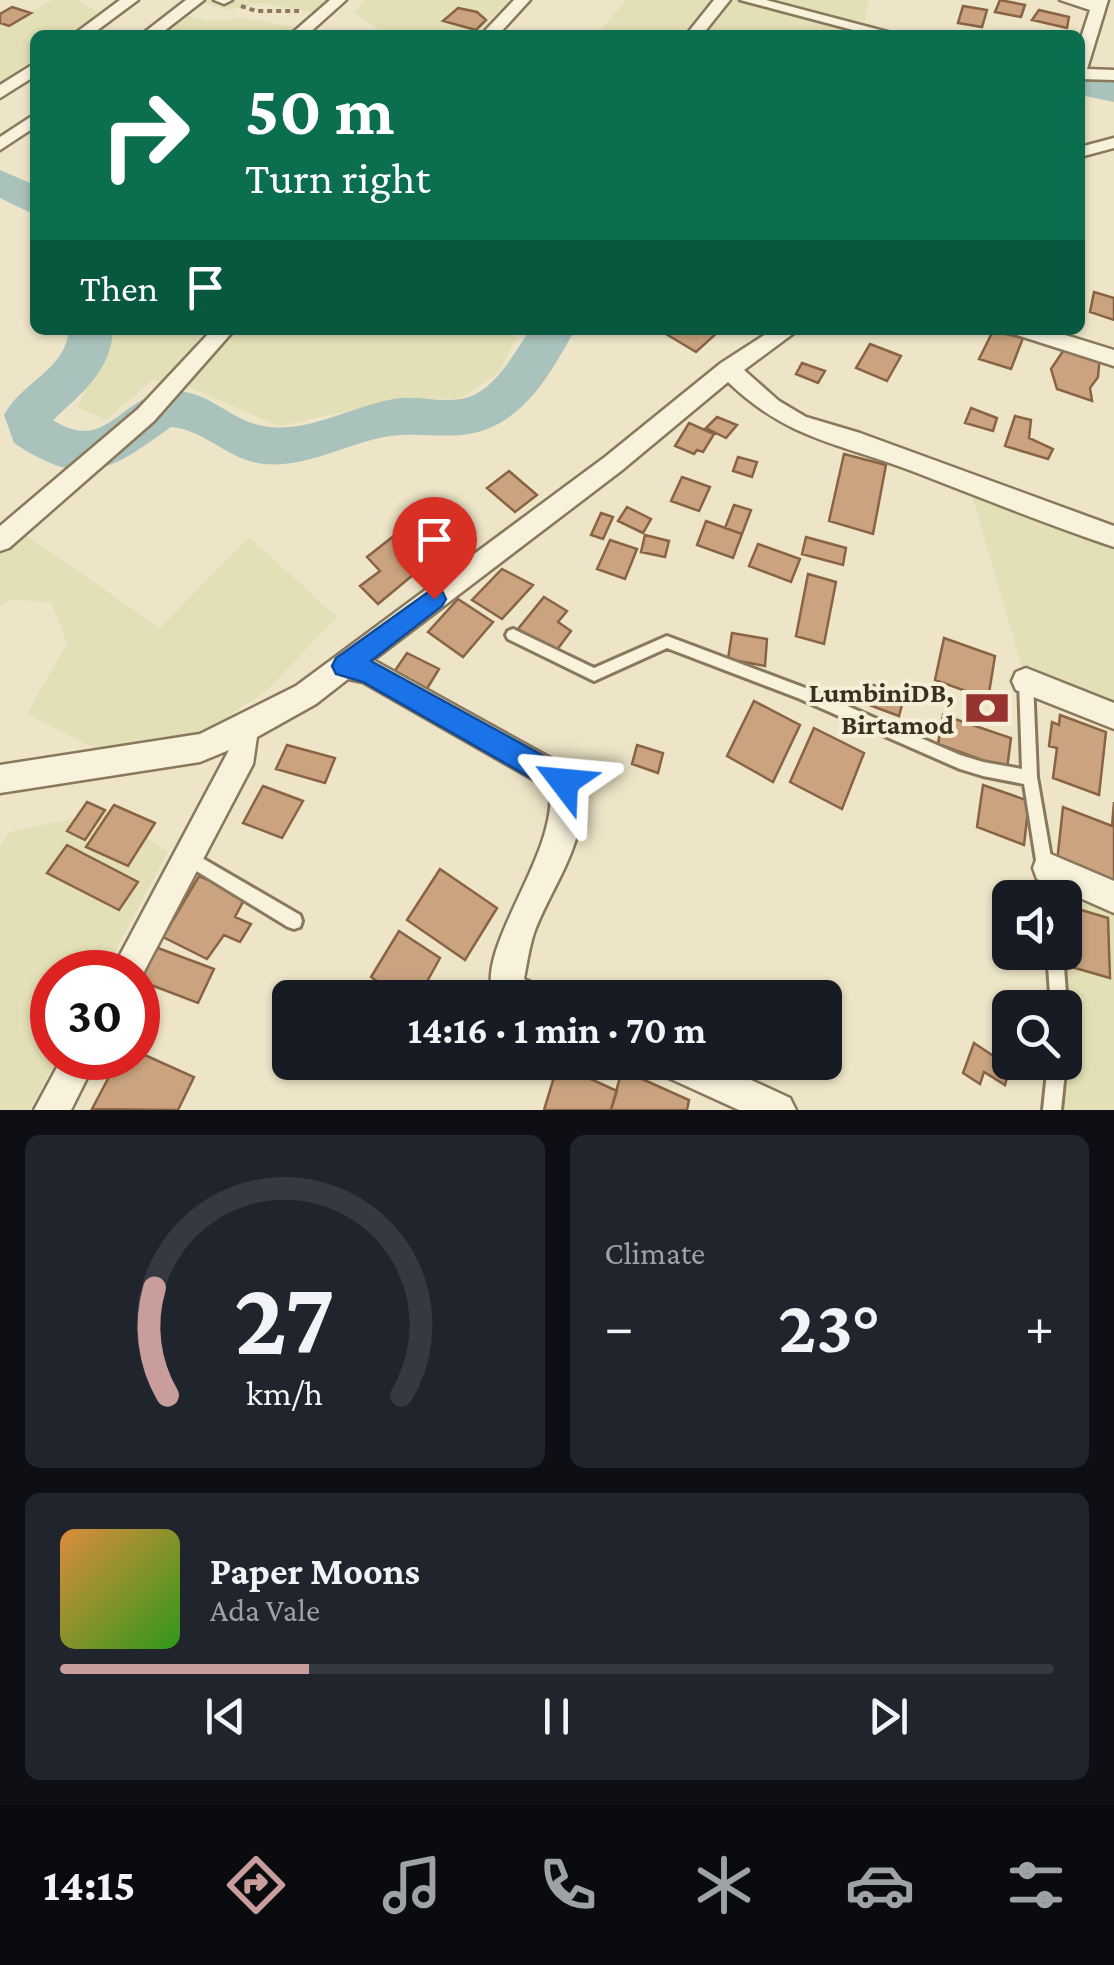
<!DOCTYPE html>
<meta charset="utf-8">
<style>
:root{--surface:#171b24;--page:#20242c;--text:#f1f3f6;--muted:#9ea1a6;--line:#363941;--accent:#c99d9c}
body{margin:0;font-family:"Crimson Pro",serif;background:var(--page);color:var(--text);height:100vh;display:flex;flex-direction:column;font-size:38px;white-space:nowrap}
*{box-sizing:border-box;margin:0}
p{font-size:32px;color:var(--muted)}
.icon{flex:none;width:55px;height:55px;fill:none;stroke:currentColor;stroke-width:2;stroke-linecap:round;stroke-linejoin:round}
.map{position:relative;height:1110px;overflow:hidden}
.side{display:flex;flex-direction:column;gap:25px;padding:25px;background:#0d0f14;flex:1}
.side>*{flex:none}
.banner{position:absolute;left:30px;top:30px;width:1055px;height:305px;border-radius:15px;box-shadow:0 2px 8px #0004;background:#0b6e4f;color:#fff;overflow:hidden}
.buttons{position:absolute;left:992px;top:880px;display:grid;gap:20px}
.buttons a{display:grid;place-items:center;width:90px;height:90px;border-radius:15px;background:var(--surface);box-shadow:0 2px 8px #0004;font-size:50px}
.speed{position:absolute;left:30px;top:950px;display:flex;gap:20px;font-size:50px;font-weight:700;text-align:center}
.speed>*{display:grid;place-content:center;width:130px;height:130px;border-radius:50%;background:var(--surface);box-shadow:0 2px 8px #0004;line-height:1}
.speed .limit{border:15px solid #d22;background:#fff;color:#111}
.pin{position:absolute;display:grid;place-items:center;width:85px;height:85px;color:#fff;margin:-102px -42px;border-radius:50% 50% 50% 0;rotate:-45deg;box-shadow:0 0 10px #0007}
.pin .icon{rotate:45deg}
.me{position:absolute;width:110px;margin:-55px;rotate:299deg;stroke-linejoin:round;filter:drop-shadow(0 0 8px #0008)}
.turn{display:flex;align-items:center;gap:35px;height:210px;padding:0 50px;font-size:45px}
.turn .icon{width:130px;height:130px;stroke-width:2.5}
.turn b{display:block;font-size:70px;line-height:85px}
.then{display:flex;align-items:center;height:95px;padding:0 50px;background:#0003;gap:20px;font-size:38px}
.big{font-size:75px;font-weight:700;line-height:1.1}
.side .widget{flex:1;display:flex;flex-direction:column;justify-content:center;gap:15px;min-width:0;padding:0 35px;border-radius:15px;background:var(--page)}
.side .dial{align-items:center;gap:0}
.dial svg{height:260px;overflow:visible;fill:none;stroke:var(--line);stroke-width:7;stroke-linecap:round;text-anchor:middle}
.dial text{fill:var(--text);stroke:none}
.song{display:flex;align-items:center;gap:30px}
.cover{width:120px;height:120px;border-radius:15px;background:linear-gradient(135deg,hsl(30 70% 55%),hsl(110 70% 35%))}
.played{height:10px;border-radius:5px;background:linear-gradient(90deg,var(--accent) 25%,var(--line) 25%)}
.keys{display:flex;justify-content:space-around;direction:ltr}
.heat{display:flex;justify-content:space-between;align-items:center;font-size:55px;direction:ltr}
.side .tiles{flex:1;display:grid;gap:25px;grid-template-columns:1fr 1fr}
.widget:last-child{grid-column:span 2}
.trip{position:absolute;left:272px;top:980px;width:570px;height:100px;border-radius:15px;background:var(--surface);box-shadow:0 2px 8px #0004;font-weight:700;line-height:100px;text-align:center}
.tabs{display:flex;height:160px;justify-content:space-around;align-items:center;background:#090b0e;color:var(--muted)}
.tabs .icon{width:70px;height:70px}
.tabs .selected{color:var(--accent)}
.tabs b{font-size:45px;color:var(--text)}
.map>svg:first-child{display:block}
.farmland{fill:#e3dfb6}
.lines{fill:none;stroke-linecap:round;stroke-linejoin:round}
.river{fill:#a9c2bc;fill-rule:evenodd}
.building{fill:#cba47f;stroke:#886344;stroke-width:2.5}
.service-casing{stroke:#8a785d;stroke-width:6}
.minor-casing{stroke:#8a785d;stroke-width:5}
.path{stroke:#8a785d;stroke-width:4;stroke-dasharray:5 4;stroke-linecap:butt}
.service{fill:#f8f2dc;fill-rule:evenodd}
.minor{fill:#f8f2dc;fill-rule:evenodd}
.route{fill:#1a73e8;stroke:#114b97;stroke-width:2.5}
.labels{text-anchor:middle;stroke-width:8;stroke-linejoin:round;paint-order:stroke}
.poi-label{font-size:28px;font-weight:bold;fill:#3b2f21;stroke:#f5efd8;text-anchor:end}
</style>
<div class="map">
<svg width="1114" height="1110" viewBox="0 0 1114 1110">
<rect width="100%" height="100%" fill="#eee5c8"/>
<path class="farmland" d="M53,0H78L100,14L70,35H35V59L0,83V22L9,23Z
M192,0H330L315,13L261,3L228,10Z
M366,0H509L475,35H388L353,12Z
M626,0H868L863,35H597Z
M188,16L213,21L244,18L295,27L287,35H162Z
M113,330H495L517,337L499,372L461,398L399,400L279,426L184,385L152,380L106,420L77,407L108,348Z
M968,482L1114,537V716L1026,681Z
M21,532L160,628L249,537L337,617L267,690L203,733L96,749L27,714L67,643L51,602L12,600L0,605V547Z
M108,811L168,852L104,972H52V1058H58L29,1110H0V847L10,832Z
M1048,868L1114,897V1110H1052L1065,1062V1008L1055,953L1065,952V898L1051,897Z"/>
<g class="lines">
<path class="river" d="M1080,75L1114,82V102L1080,95Z
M0,170L35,185V215L0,198Z
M69,330H113C111,371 81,394 53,420C106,454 118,398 168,391C204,387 228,418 259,425C305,437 356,403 401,398C422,396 449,404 469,397C497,387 514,353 530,330H575C548,377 521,429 461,435C435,437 410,432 384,437C344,445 305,468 264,464C229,461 204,429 171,427C109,471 85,490 14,443L4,415C22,381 65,371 69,330Z"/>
</g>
<path class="building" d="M1000,0L1025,5L1021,17L995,12Z
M963,6L987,10L982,27L958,23Z
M12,7L31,13L9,26L0,23V14Z
M458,8L477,12L486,20L476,30L443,21Z
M1039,10L1069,17L1067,28L1032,20Z
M1094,292L1114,298V320L1090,312Z
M715,330L718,332L696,352L661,331Z
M993,331L1023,338L1011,369L979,359Z
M870,344L901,356L887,381L856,368Z
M1065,348L1100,353L1098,377L1090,388L1092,401L1057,389L1051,369Z
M802,363L825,371L818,383L796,374Z
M971,408L997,418L993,431L965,423Z
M1015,416L1031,420L1029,438L1053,449L1048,459L1005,446Z
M717,417L737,425L726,438L706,428Z
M689,423L714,434L703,452L697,450L694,454L675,446Z
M844,454L886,465L873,534L829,521Z
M738,457L757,462L752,477L733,471Z
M509,471L537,495L515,512L487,488Z
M682,477L710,487L699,511L671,501Z
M734,505L751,510L742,534L725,528Z
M627,507L651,519L643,533L618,521Z
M601,513L613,517L603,539L591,535Z
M418,517L449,545L378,604L360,586L380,571L367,557Z
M706,521L742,534L733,558L697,545Z
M645,535L669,541L665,557L641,552Z
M806,537L846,548L843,565L802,554Z
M610,540L637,549L625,579L597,569Z
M758,544L800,559L791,582L749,566Z
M502,569L533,585L502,619L472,600Z
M808,574L836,582L824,644L796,636Z
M544,597L567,611L558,622L571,631L556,651L518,629Z
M458,599L493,622L463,657L428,632Z
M732,633L767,639L765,666L728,659Z
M944,638L995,656L988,699L935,680Z
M407,653L439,669L425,692L392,675Z
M873,685L904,697L899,716L869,705Z
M754,701L800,725L773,782L727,756Z
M943,715L1011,738L1007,769L938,744Z
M1060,715L1106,732L1099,795L1053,778L1057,748L1049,746L1052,722L1059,725Z
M814,728L864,753L842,809L790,782Z
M287,745L335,758L325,783L276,769Z
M637,745L663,753L658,773L632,764Z
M983,785L1029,801L1024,845L977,827Z
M263,786L303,801L282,838L243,823Z
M87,802L105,810L85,840L67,831Z
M1114,802V885L1057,862L1063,807L1112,826Z
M114,805L155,823L128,866L86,847Z
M67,845L138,882L119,910L47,873Z
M440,869L497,908L465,960L407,920Z
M199,876L246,896L235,917L251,924L240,942L224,935L207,959L163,937Z
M1068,906L1108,918L1110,978L1068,966Z
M399,931L440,958L418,998H401L371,977Z
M150,945L214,969L198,1003L138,980L137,972Z
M974,1043L1010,1067L1005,1085L984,1072L980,1084L963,1073Z
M138,1052L194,1077L178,1110L92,1109L119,1058H138Z
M558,1064L617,1091L611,1110H544Z
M622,1070L689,1100L687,1110H611Z"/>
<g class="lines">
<g class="service-casing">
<path id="service" d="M513,629L594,668L667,636L808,689L960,755L983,762L1022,769L1019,681L1021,676L1026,675L1031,676L1033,681L1037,777L1058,898H1042L1024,784L983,776L960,769L798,698L667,648L594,681L508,639L506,635L508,631Z
M190,851L300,915L302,921L300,927L294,929L288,927L185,864L182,859L185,854Z
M1047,952H1063L1067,1008L1065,1014V1008H1051Z
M1065,1061L1066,1062L1061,1110H1043L1048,1062H1065Z"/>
</g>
<g class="minor-casing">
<path id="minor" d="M120,0H138L91,35H73Z
M186,0H204L159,35H141Z
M214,0H232L224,4Z
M330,0H346L307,35H290Z
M514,0H530L498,35H481Z
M714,0H730L702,35H686Z
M740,0H766L899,35H872Z
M1060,0H1108L1087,69L1114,70V80L1080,79V41L1090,10Z
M35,63V76L0,98V85Z
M35,114V127L0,150V137Z
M1114,138V148L1080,157V147Z
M212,330H234L154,421L9,548L0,551V526L138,409Z
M772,330H798L744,370L779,401L806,417L860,433L1114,526V547C1046,524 979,497 912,471C839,443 787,439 728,382L621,471L373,660L574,771C599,829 553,881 534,933C529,948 527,964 524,979L539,986L543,998H494C473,949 558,856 550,789L363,682L348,679L316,704L257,737L253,764L138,983V972H111L229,750L200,762L0,793V765L200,734L296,686L605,457L721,363Z
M1014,330H1049L1114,350V366L1017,335Z
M1026,668L1114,703V729L1016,690L1012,681L1016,672Z
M1048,853L1114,881V913L1037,879L1033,868L1037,857Z
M62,1058H97L71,1110H34Z
M655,1062H712L790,1098L796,1110H739L660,1074Z"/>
</g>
<path class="path" d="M241,6L256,11H299"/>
<use href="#service" class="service"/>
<use href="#minor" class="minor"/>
</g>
<path class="route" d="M434,588L442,591L446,599L442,606L371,661L573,772L577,782L573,791L564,795L554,791L363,682L336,674L332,666L336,658Z"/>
<defs>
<g id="bank-bare" transform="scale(3.45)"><path d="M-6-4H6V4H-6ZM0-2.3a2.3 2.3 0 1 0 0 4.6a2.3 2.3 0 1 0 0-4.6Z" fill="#98342f" stroke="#f5efd8" stroke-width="2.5" paint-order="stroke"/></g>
</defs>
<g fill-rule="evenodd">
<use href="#bank-bare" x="987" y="708"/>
</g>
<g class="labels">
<g class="poi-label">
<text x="954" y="702">LumbiniDB,<tspan x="954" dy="32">Birtamod</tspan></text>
</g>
</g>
</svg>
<div class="buttons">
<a><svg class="icon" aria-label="sound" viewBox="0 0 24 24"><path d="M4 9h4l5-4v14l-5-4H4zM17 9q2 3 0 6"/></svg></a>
<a><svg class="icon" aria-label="search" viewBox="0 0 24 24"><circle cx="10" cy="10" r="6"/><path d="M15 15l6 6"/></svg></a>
</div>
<div class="speed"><div class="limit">30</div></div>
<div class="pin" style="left:434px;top:599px;background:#d93025"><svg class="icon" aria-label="arrive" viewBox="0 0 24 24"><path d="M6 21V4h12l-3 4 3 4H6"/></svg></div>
<svg class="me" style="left:564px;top:782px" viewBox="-20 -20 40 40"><path d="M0-17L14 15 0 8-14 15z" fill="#1a73e8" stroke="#fff" stroke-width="4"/></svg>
<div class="trip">14:16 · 1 min · 70 m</div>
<div class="banner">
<div class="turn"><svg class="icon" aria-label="right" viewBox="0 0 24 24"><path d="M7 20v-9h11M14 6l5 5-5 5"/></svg><div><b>50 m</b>Turn right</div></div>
<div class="then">Then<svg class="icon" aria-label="arrive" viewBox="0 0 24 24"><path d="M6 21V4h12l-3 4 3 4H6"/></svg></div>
</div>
</div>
<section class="side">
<div class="tiles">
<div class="widget dial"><svg viewBox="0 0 100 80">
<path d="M14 69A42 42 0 1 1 86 69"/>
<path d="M14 69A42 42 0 0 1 10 36" stroke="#c99d9c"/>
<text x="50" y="56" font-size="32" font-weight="700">27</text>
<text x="50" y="72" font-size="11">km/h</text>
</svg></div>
<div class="widget"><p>Climate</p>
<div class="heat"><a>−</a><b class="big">23°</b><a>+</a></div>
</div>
<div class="widget">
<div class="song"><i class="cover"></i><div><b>Paper Moons</b><p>Ada Vale</p></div></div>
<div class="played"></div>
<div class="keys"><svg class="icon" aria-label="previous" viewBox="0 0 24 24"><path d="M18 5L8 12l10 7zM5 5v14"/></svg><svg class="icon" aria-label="pause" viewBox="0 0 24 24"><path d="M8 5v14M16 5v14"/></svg><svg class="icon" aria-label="next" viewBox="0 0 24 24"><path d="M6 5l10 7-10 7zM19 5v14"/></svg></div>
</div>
</div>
</section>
<nav class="tabs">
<b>14:15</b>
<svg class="icon selected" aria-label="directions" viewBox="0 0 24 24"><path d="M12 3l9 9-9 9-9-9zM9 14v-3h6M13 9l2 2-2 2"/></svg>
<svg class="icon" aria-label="music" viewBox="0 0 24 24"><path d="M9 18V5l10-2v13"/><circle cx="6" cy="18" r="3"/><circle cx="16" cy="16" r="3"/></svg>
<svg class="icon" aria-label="phone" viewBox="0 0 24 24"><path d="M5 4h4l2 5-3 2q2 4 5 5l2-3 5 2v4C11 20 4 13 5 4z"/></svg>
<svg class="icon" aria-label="climate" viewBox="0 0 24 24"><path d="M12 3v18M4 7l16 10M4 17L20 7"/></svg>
<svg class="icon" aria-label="car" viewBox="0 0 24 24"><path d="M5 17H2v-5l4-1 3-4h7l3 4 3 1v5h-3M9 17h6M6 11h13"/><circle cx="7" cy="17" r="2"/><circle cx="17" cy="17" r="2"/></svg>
<svg class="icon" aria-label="filters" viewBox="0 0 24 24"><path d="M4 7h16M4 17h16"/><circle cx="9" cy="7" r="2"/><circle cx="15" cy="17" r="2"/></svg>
</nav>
